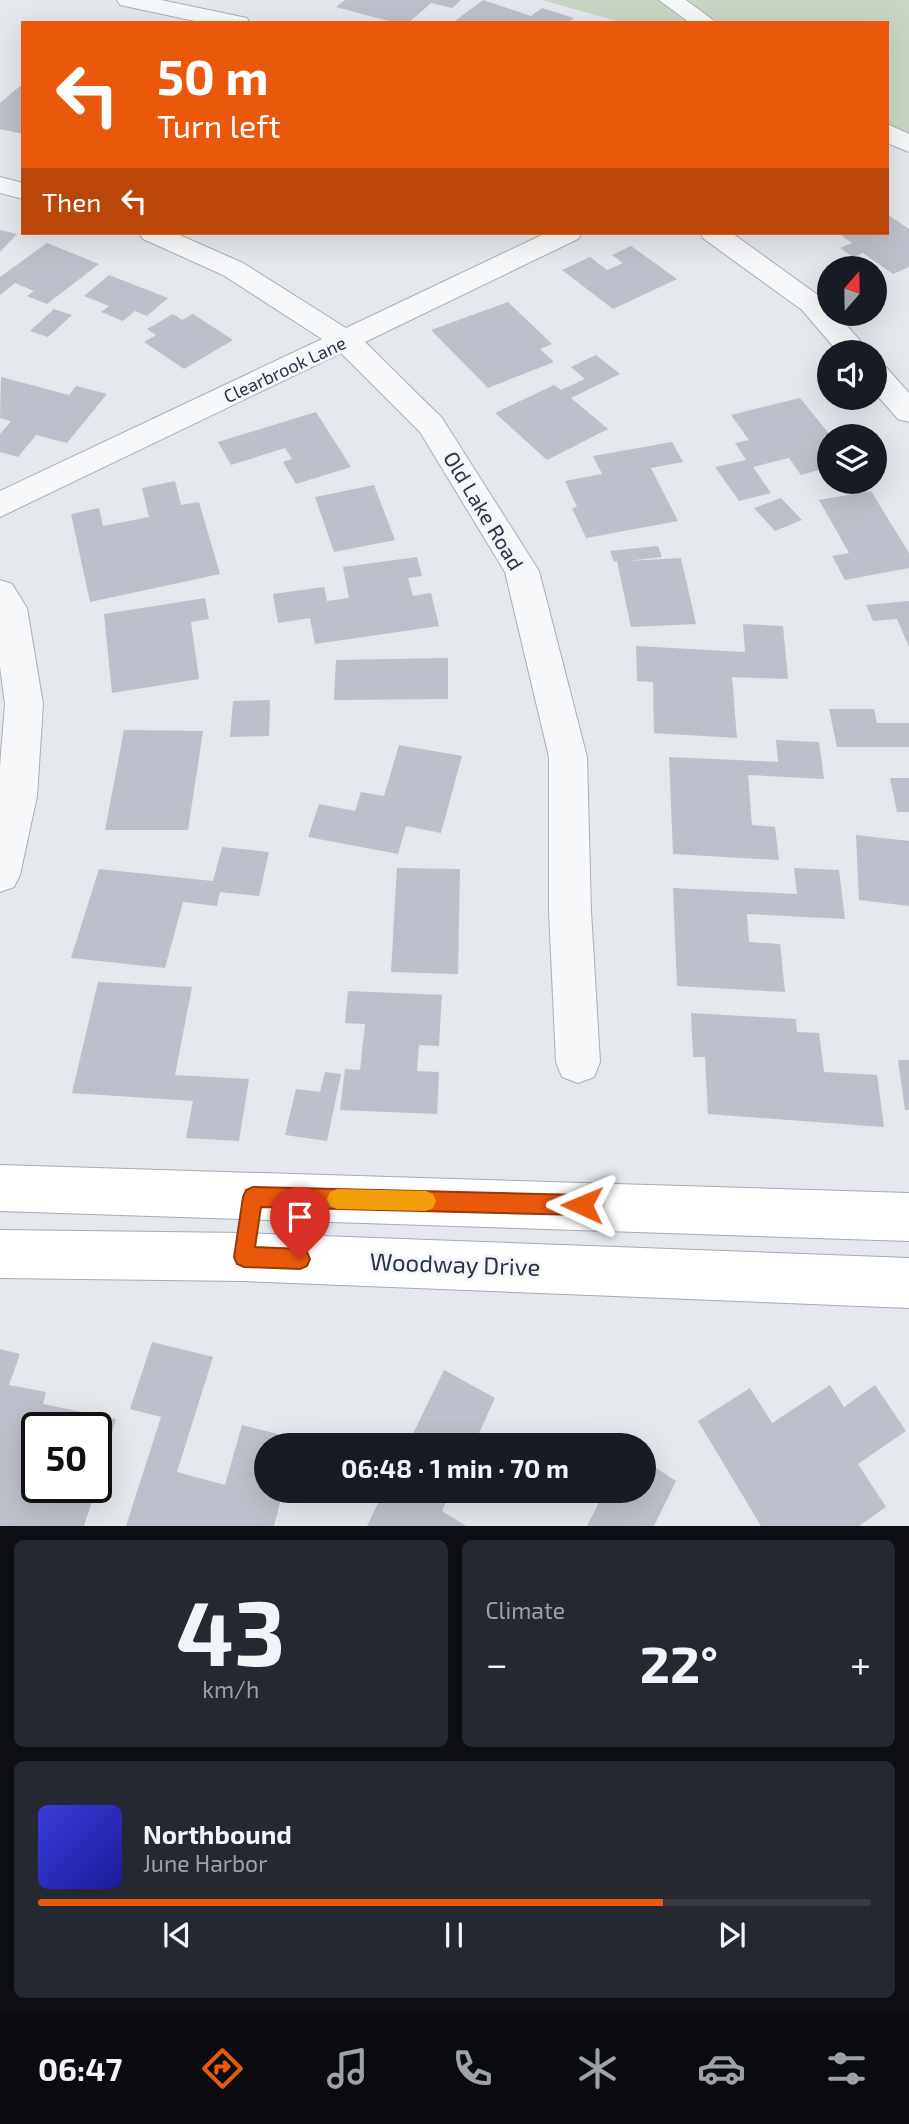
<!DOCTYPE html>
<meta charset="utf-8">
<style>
:root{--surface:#171b24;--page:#242831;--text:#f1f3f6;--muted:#9ea1a6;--line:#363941;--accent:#ea580c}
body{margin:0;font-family:"Exo 2",sans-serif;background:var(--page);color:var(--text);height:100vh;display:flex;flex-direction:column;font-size:26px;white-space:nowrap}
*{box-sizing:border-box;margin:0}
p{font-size:23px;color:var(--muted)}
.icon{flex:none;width:38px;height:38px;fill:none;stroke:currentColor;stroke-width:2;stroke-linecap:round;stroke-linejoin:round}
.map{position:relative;height:1526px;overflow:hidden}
.side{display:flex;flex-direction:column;gap:14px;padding:14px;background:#0d0f14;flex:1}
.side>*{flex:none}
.top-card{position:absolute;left:21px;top:21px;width:868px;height:214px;border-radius:0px;box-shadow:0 7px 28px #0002;background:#ea580c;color:#fff;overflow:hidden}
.needle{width:46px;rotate:20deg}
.tools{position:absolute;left:817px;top:256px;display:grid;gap:14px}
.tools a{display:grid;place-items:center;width:70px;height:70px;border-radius:50%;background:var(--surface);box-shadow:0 7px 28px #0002;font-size:35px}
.speed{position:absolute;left:21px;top:1412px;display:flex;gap:14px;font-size:35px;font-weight:700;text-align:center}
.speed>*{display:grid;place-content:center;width:91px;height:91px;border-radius:50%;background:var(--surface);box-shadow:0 7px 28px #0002;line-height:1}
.speed .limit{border:4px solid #111;border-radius:10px;background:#fff;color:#111}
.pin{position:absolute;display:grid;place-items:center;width:60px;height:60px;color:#fff;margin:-72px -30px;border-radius:50% 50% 50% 0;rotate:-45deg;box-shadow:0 0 7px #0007}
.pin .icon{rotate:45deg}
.me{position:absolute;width:77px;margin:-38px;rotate:271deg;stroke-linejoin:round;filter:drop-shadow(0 0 5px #0008)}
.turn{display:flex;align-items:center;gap:24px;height:147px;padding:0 21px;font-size:32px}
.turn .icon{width:91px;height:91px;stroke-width:2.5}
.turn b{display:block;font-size:49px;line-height:60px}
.then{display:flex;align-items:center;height:66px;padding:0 21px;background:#0003;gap:14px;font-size:26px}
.big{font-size:52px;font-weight:700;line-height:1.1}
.side .card{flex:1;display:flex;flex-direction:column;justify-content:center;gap:10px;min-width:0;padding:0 24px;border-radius:10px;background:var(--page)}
.side .dial{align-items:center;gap:0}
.dial b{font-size:91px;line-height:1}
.song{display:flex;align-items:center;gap:21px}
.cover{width:84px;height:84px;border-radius:10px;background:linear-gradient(135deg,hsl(240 70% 55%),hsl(240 70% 35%))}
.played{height:7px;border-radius:4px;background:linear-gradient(90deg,var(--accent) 75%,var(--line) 75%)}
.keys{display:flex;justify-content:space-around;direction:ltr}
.heat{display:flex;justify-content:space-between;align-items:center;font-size:38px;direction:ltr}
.side .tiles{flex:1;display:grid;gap:14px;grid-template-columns:1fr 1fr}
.card:last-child{grid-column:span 2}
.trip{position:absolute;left:254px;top:1433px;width:402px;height:70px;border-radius:35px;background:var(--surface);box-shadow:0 7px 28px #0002;font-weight:700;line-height:70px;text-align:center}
.tab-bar{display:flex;height:112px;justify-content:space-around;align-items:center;background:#090b0e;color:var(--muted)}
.tab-bar .icon{width:49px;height:49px}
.tab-bar .on{color:var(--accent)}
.tab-bar b{font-size:32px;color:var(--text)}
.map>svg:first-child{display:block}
.green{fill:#c9d6c5}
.building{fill:#bbc0ca}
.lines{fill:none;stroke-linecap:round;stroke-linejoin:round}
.minor-casing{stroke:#a9aeb7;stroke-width:2}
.major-casing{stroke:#a3abb8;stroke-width:2}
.minor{fill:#f7f8fa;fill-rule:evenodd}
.major{fill:#fff;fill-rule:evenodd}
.route{fill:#ea580c;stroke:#983908;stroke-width:2}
.slow{fill:#f59e0b}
.labels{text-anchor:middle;stroke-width:6;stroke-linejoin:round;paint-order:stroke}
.far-street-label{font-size:18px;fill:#2b3445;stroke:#f4f6f9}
.street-label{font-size:21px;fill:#2b3445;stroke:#f4f6f9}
.near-street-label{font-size:24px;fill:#2b3445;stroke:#f4f6f9}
</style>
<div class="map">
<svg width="909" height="1526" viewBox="0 0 909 1526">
<rect width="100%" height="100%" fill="#e4e7ec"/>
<path class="green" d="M542,0H909V150L887,138V23H624Z"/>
<path class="building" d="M345,0H461L452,8L431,3L408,23H396L336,7Z
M483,0L531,16L542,8L574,18L568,23H452Z
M20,86H23V134L0,129V103Z
M887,214L909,229V267L893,274L863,253L853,257L840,248L852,243L838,233H887Z
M0,230L17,234L0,252Z
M47,243L99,264L47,304L27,296L34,291L15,283L0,295V277Z
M631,246L677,279L613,309L562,270L590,257L607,270L623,263L612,255Z
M109,275L168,298L147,316L135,311L123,321L101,312L109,306L84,296Z
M508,302L552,344L540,349L554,362L488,388L431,330Z
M54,309L72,315L48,337L30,331Z
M173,314L182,320L193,314L233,340L184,369L144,342L156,335L147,329Z
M596,355L620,374L571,398L608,429L547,460L495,413L554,385L561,390L585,379L571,367Z
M1,377L69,395L76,386L107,394L67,443L36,435L18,457L0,452V434L11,421L0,418Z
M800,398L830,435V449L817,452L829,467L801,475L789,458L753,467L771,493L739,501L715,467L746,460L735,443L749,440L731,415Z
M316,412L351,467L296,484L283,462L292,459L285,448L231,465L218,442Z
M672,442L683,462L651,468L678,521L586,538L572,508L577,507L565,481L602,474L593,456Z
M175,481L181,505L199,502L220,574L90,602L71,514L99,508L103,526L149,517L142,488Z
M374,485L395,540L334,552L315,497Z
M871,491L909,553V568L845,580L832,556L849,553L819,500Z
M781,498L802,520L775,531L754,508Z
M658,546L662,557L627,561L681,558L696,624L631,627L617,561L614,562L610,551Z
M417,557L422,576L408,578L413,596L431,593L439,626L315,644L310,618L278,623L273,594L324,587L327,601L349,598L343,567Z
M205,598L209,619L191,622L199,679L112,693L104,614Z
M909,601V647L897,619L873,621L866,605Z
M743,624L783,626L788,679L732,677L737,738L654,733L653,682L637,681L636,646L745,652Z
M448,658V699L334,700L336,660Z
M270,700L269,736L230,737L233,701Z
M829,709H874L877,723H909V747H837Z
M124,730L203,731L188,830H105Z
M776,740L819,742L824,779L748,775L752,825L775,827L779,860L673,854L669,757L778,762Z
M399,745L462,756L441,833L406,826L398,854L308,837L319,804L355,811L361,792L384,796Z
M890,778H909V812H897Z
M856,835L909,841V906L859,900Z
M222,847L269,852L259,896L220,892L217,906L183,902L165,968L71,958L99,869L213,881Z
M397,868L460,869L458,974L391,972Z
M794,868L839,870L845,919L747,914L749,942L780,944L785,992L677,986L673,888L797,894Z
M98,982L192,987L175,1075L249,1079L239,1141L186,1138L193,1101L72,1093Z
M348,991L442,995L439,1046L419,1045L417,1071L439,1072L437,1114L340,1110L345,1069L360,1070L365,1024L345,1023Z
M691,1013L796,1019L797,1032L819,1033L824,1072L877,1075L884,1127L708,1114L705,1057H693Z
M898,1060H909V1110H905Z
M325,1072L341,1074L327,1141L285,1135L296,1089L320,1092Z
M152,1342L213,1357L177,1472L225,1485L242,1425L297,1439L296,1446H266V1491H283L274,1526H126L161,1417L130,1409Z
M0,1349L20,1354L9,1385L46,1392L43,1404L116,1419L97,1484L96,1428H37V1488H96L84,1526H0Z
M444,1370L495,1398L473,1446H407Z
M830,1385L844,1407L875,1385L906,1431L858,1464L886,1507L859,1526H761L698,1421L750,1388L772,1423Z
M644,1460L676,1481L654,1526H587L605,1491H644Z
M384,1491H451L442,1511L466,1526H367Z"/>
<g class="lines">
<g class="minor-casing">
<path id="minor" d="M117,0H161L247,18L250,23H204L120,5Z
M659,0H686L717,23H690Z
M887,124L909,134V152L887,143Z
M0,177L23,183V199L0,193Z
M139,233H175L243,263L346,328L546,233H582L578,239L365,342L442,418L539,571L587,757L591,911L600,1062L594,1077L578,1083L562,1077L556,1062L549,911V757L505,572L420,432L341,353L0,517V491L322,339L223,275L143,239Z
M700,233H732L822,298L830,306V313H836L870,352H838L802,310L704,239Z
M875,364L886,367L909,393V422L898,419L875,393Z
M0,580L12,584L27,608L43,704L37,796L20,875L14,887L0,892V766L5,704L0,667Z"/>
</g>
<g class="major-casing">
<path id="major" d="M0,1165L909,1193V1241L0,1211Z
M0,1230L244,1233L909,1258V1308L244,1281L0,1278Z"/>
</g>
<use href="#minor" class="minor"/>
<use href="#major" class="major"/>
</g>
<path class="route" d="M253,1187L582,1195L589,1198L592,1205L589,1212L582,1215L261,1207L255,1247L300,1249L307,1252L310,1259L307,1266L300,1269L244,1267L237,1264L234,1257L243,1197L246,1190Z"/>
<path class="slow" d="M337,1189L426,1191L433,1194L436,1201L433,1208L426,1211L337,1209L330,1206L327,1199L330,1192Z"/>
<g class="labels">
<g class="far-street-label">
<text transform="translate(285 370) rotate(-25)" y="6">Clearbrook Lane</text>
</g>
<g class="street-label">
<text transform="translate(483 511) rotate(59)" y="7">Old Lake Road</text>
</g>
<g class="near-street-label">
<text transform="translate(455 1265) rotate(2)" y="8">Woodway Drive</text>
</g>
</g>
</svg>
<div class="tools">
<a><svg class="needle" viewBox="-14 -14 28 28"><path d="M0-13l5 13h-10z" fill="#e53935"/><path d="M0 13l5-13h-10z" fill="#9ea1a6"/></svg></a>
<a><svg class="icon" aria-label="sound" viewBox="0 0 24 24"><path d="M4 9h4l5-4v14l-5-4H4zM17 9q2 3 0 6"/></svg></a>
<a><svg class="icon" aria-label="layers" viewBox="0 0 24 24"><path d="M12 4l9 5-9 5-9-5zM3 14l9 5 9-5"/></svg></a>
</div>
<div class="speed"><div class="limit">50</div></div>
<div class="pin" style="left:300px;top:1259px;background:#d93025"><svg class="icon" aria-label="arrive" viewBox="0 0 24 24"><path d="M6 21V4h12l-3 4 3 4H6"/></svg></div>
<svg class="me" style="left:582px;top:1205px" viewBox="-20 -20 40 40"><path d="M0-17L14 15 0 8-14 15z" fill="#ea580c" stroke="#fff" stroke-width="4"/></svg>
<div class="trip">06:48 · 1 min · 70 m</div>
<div class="top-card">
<div class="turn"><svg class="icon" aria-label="left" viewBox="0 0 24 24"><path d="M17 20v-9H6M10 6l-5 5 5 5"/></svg><div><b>50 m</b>Turn left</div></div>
<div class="then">Then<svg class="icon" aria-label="left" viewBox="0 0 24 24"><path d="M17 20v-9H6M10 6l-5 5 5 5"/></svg></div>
</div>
</div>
<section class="side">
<div class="tiles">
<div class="card dial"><b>43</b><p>km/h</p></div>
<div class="card"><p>Climate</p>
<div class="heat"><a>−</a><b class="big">22°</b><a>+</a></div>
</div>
<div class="card">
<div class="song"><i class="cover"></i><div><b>Northbound</b><p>June Harbor</p></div></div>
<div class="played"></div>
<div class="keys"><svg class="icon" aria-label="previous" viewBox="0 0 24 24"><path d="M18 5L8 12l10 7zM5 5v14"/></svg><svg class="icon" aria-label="pause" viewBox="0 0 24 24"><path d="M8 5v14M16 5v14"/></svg><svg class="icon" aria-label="next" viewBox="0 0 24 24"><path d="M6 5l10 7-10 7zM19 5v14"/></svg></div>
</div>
</div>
</section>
<nav class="tab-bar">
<b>06:47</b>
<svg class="icon on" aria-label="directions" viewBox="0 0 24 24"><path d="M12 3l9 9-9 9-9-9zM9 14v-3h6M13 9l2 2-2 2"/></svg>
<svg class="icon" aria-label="music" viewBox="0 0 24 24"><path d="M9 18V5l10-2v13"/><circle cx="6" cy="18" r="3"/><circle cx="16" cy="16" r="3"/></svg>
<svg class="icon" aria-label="phone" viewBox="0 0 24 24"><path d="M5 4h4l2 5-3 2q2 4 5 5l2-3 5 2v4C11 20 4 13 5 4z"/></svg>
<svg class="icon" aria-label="climate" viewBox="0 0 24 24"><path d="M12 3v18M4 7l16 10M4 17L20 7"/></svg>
<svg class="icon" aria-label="car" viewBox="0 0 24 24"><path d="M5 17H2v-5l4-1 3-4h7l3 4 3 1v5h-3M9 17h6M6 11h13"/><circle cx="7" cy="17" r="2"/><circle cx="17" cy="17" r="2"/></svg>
<svg class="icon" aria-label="filters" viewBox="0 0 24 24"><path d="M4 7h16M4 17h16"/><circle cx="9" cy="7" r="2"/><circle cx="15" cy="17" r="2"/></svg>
</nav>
